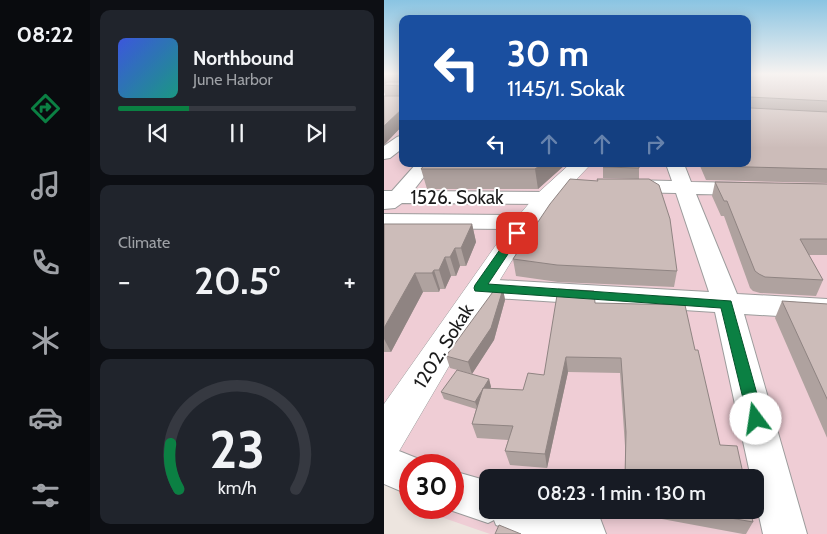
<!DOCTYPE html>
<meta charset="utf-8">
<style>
:root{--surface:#171b24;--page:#20242c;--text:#f1f3f6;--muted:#9ea1a6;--line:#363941;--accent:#0b8043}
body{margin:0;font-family:Cabin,sans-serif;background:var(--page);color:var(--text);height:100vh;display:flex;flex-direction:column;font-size:19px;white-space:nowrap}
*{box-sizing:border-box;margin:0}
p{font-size:16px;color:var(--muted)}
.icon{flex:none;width:28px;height:28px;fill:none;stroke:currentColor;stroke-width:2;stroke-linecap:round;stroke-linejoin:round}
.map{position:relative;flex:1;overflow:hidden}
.side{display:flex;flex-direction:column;gap:10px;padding:10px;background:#0d0f14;width:294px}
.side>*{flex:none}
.top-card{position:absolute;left:15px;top:15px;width:352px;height:152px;border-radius:10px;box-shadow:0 2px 12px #0003;background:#1a4fa0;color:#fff;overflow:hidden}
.speed{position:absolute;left:15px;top:454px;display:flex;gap:10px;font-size:25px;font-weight:700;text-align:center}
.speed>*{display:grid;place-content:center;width:65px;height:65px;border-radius:50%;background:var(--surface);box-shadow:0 2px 12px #0003;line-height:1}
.speed .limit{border:8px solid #d22;background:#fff;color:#111}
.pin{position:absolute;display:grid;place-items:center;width:42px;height:42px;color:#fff;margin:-21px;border-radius:10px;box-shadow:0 2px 8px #0006}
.me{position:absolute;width:55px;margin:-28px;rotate:346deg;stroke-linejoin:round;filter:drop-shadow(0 0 4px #0008)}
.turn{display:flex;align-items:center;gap:18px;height:105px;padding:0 25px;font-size:22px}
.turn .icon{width:65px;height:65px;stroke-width:2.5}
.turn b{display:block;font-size:35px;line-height:42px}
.lanes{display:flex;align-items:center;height:48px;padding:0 25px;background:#0003;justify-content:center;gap:25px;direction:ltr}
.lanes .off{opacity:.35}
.big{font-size:38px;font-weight:600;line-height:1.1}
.side .widget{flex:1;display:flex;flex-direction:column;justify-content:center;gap:8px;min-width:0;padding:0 18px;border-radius:10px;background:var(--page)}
.side .dial{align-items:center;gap:0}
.dial svg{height:130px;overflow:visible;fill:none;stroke:var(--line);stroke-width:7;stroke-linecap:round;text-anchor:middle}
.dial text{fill:var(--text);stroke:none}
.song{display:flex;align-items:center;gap:15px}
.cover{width:60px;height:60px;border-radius:8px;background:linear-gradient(135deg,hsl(230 70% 55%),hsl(170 70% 35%))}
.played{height:5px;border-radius:2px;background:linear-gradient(90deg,var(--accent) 30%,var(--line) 30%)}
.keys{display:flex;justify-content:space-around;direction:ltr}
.heat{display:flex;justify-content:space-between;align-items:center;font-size:28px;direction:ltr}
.trip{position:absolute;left:95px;top:469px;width:285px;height:50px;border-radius:10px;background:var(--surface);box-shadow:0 2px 12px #0003;font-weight:600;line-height:50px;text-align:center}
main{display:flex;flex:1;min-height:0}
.tabs{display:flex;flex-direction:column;width:90px;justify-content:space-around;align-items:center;background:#090b0e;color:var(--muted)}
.tabs .icon{width:35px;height:35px}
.tabs .on{color:var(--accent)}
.tabs b{font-size:22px;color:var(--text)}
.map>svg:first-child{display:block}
.commercial{fill:#efcdd5;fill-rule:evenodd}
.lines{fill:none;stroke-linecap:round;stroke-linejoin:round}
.service-casing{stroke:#9c9c9c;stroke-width:2}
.minor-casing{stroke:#9c9c9c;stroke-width:2}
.tertiary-casing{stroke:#9c9c9c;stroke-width:1}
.service{fill:#fff;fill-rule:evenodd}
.minor{fill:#fff;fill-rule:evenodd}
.tertiary{fill:#fff;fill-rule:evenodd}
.wall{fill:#afa29f}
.shaded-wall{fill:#8f8482}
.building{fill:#ccbcb9;stroke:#8f8482}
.route{fill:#0b8043;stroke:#07532c}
.labels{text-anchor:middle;stroke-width:4;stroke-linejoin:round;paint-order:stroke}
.street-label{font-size:19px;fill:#1b1b1b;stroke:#fff}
</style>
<main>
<nav class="tabs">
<b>08:22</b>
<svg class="icon on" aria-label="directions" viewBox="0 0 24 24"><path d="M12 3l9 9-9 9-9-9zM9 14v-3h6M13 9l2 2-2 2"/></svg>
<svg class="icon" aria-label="music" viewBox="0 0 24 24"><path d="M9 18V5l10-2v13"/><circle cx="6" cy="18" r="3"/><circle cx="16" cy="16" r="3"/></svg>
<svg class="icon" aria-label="phone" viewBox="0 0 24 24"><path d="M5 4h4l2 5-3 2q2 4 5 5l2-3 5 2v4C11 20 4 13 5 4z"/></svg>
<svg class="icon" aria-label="climate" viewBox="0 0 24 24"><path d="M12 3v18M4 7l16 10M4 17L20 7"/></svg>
<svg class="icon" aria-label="car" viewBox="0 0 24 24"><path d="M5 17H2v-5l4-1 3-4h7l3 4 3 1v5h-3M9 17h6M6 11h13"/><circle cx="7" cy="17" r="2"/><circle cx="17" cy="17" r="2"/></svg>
<svg class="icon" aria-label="filters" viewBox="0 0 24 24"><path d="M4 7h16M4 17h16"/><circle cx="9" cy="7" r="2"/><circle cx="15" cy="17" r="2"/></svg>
</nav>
<section class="side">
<div class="widget">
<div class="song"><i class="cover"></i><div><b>Northbound</b><p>June Harbor</p></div></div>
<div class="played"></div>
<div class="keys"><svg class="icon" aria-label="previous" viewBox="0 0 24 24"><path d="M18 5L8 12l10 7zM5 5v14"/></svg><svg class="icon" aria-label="pause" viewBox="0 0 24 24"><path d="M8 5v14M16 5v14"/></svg><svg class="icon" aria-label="next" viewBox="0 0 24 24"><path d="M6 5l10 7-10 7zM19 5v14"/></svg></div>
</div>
<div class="widget"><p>Climate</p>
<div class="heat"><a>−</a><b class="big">20.5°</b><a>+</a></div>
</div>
<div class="widget dial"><svg viewBox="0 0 100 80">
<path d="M14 69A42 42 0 1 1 86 69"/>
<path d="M14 69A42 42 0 0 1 9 41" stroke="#0b8043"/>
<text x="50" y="56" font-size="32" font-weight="700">23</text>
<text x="50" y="72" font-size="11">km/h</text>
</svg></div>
</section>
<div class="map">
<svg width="444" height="534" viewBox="0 0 444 534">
<rect width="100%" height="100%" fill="#ede5df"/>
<path class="commercial" d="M0,74H19V164H364L443,74V534H106L31,508H69V465H26L25,505L0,469ZM104,478H371V510H104Z"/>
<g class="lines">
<g class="service-casing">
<path id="service" d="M5,88H19V92H7L0,96V91Z"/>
</g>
<g class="minor-casing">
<path id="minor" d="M19,135V148L6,158L0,159V146L13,137Z
M32,164H50L29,191L162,192L169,194L172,198L169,202L162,204L18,203L11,208L0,209V191H8Z
M282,164H300L307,182L363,183L370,185L373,189L370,193L363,195L312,194L353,294L444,299V319L360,314L423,534H379L371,498V478H367L331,312L96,297L87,294L83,288L87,282L96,279L325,292L292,193L243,192L236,190L233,186L236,182L243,180L288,181Z
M0,214L142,215L150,217L153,222L150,227L142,229L0,228Z
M0,445L40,461L42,465H26V495L0,484Z
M69,471L104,481V510H193L216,518L222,534H136L112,525L110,520L104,523L60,508H69Z"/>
</g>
<g class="tertiary-casing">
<path id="tertiary" d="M186,164H207L170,203L143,236L109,291L14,453L0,459V404L124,228L154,193Z"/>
</g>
<use href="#service" class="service"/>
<use href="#minor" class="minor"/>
<use href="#tertiary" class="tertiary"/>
</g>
<path class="wall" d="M0,74H19V125L0,145L1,96L0,92Z
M364,74H444V183L322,180L316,166V164H364Z
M41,164H182L154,189H43L37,169Z
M219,167L255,168V179L219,178Z
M331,182L444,184V255H425L439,280L432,296L376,293L369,291L366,288L340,216H337L328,196Z
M0,224H88L92,242L82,266H76L72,276H67L61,289H56L55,292H39L7,352H0Z
M129,259L293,271L290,287L174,282L132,276Z
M119,289L121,300L110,340L88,374L66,368L62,356Z
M398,301L444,304V440L391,318Z
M211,303L311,350L336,445L360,478H241V446L236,373L184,372L163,468L126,465L121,451L124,440L93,438L88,424L92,409L60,399L57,392L105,379L107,387L106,388L139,390L160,375Z
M240,510H366L369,522L362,534H359L240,512Z"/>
<path class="shaded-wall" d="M0,75L4,86L0,85Z
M19,108V125L0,145V126Z
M158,164H182L154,189L151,169Z
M88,224L92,242L82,266L77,248Z
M71,248L76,266L72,276L66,257Z
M61,257L67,276L61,289L55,270Z
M50,270L56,289L55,292L48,273Z
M31,273L39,292L7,352L0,339V328Z
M119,289L121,300L110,340L88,374L84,362Z
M182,357L184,372L163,468L161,454Z
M105,379L107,387L94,409L91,402Z"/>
<path class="building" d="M0,74H19V108L0,126V96H17V86L0,85V84L4,82H17V75H0Z
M364,74H444V101L365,97V106L367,108L444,112V169L324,166L323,164H364Z
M41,164H158L151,169H37Z
M221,164H255V168L219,167Z
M186,179L214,181L213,179H265L275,185L286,219L293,271L173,265L129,259L166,204Z
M331,182L444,184V239H416L439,280L381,277L375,274L371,271L343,201H340Z
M0,224H88L77,248H71L66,257H61L55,270H50L48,273H31L0,328Z
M111,289H119L107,328L84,362L62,356Z
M174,289L210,291L211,303L301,305L311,350H314L336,445L353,446L360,478H241L242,432L237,358L182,357L161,454L121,451L129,426L88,424L99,388L139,390L144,373L160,375Z
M398,301L444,304V401Z
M73,370L105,379L91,402L57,392Z
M301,510H366L369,522Z
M115,525L137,534H111Z"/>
<linearGradient id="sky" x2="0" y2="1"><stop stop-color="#8ac4e2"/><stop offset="0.5" stop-color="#f7f3f1"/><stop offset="1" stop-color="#f7f3f1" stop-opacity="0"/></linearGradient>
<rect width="444" height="148" fill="url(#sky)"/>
<path class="route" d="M133,230L138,233L104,284L347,301L380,419L377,424L372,426L366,424L364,419L337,308L91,291L90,288L91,285L129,231Z"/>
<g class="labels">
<g class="street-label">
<text x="73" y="204">1526. Sokak</text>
<text transform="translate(59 346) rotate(-58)" y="7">1202. Sokak</text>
</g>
</g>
</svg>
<div class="speed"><div class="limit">30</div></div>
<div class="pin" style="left:133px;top:233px;background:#d93025"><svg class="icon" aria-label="arrive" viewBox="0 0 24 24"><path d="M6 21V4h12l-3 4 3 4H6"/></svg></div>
<svg class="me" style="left:372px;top:419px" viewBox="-20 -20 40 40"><circle r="19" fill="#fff"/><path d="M0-13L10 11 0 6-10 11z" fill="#0b8043"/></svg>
<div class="trip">08:23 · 1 min · 130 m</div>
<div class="top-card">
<div class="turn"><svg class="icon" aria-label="left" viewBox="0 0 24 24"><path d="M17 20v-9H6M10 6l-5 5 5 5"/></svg><div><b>30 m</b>1145/1. Sokak</div></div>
<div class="lanes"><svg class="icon" aria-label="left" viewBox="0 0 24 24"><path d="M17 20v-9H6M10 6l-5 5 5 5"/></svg><svg class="icon off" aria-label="ahead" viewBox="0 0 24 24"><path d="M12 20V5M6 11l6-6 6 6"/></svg><svg class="icon off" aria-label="ahead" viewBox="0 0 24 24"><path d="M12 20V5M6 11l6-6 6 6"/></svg><svg class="icon off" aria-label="right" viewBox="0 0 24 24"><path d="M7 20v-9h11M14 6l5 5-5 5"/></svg></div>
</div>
</div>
</main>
